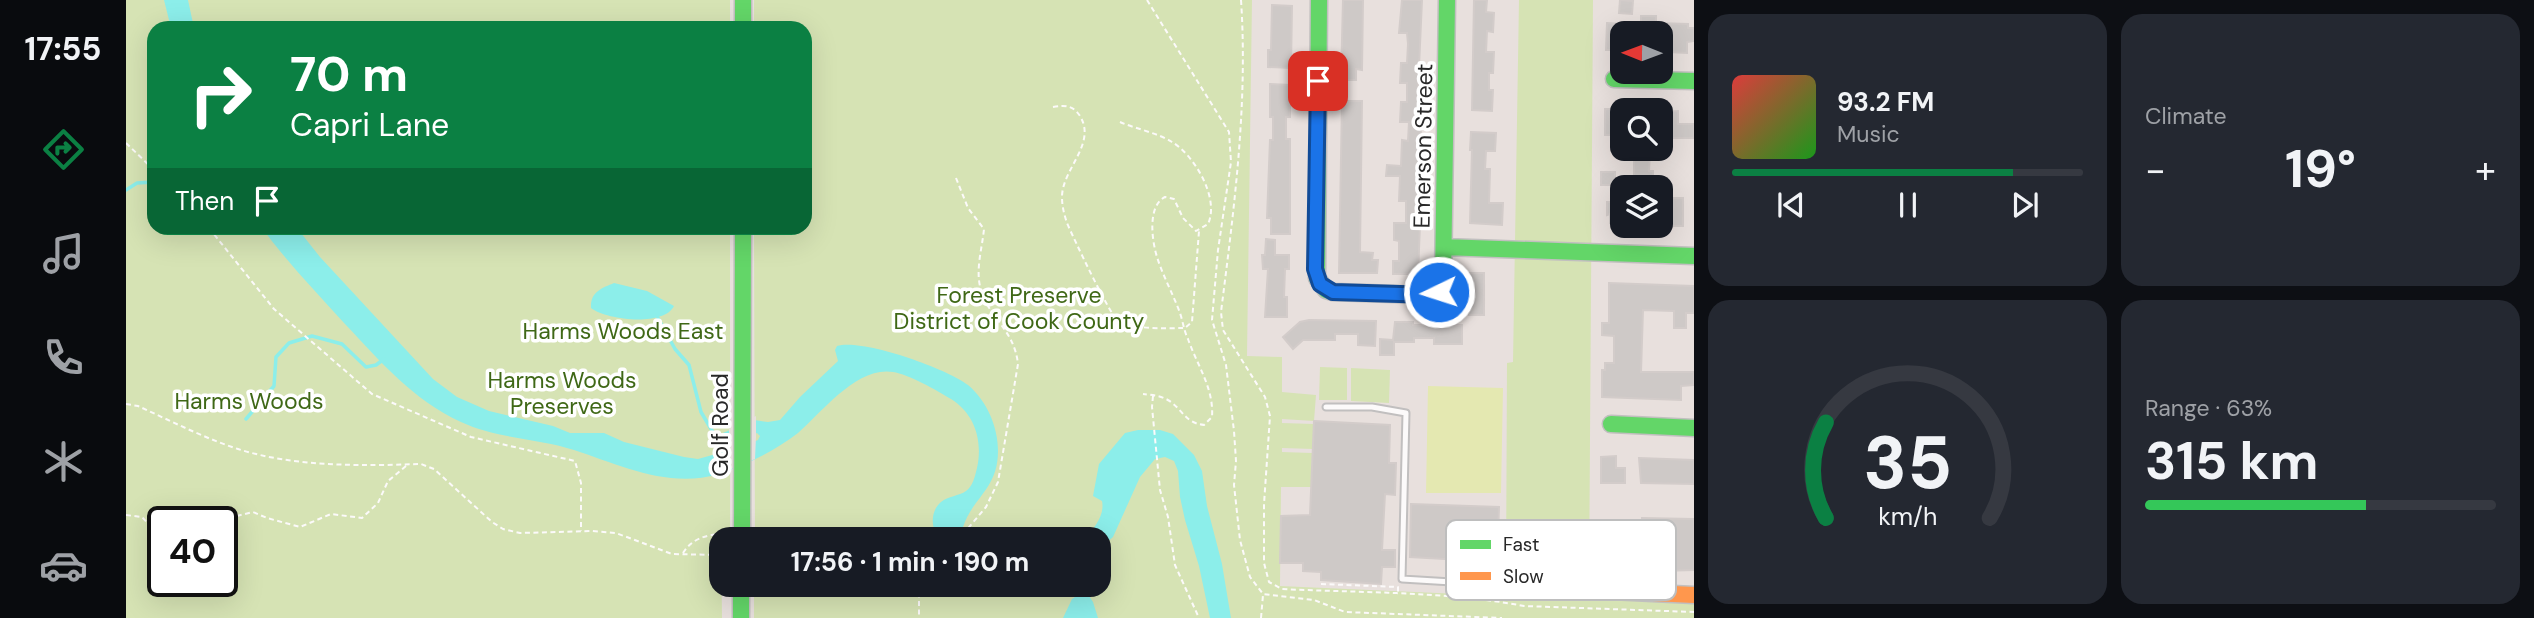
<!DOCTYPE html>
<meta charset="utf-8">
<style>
:root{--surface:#171b24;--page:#242831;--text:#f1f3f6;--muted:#9ea1a6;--line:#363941;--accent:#0b8043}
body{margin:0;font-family:"DM Sans",sans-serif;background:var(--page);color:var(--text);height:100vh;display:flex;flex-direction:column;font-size:26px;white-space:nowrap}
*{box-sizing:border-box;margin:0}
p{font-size:23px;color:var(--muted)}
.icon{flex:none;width:38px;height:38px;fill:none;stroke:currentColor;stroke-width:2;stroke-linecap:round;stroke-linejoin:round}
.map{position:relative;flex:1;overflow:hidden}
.side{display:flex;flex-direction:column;gap:14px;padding:14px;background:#0d0f14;width:840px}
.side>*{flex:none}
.hud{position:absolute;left:21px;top:21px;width:665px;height:214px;border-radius:21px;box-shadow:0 7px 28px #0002;background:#0b8043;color:#fff;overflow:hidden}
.needle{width:46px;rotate:271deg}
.tools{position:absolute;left:1484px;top:21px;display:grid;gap:14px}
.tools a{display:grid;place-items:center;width:63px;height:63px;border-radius:14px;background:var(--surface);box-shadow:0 7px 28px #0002;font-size:35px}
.speed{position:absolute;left:21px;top:506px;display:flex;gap:14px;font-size:35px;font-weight:700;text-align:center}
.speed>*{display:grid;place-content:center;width:91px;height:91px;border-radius:50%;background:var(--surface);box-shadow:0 7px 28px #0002;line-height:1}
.speed .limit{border:4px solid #111;border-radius:10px;background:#fff;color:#111}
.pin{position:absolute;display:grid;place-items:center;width:60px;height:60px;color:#fff;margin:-30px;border-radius:14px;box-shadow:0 4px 10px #0006}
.me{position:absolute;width:77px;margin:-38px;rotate:266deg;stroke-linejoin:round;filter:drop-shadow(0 0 5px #0008)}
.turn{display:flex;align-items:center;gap:24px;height:147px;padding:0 28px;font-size:32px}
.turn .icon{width:91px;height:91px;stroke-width:2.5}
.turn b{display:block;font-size:49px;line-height:60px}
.then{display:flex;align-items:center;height:66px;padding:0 28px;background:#0003;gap:14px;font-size:26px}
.big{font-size:52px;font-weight:700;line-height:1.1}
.side .card{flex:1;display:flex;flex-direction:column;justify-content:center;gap:10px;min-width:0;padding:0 24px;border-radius:21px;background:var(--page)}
.side .dial{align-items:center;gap:0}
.dial svg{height:182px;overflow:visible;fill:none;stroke:var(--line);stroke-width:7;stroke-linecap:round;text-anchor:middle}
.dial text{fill:var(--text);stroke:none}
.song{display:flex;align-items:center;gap:21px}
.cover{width:84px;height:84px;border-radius:10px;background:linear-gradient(135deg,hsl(0 70% 55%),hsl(120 70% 35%))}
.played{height:7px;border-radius:4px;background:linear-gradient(90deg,var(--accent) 80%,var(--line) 80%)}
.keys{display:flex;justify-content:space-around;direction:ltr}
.heat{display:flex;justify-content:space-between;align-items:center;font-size:38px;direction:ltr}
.charge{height:10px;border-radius:5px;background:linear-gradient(90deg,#34c759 63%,var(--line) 0)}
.side .tiles{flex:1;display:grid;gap:14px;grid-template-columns:repeat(2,1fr)}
.trip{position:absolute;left:583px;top:527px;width:402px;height:70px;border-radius:21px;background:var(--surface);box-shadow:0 7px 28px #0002;font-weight:700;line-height:70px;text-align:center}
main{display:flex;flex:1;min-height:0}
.dock{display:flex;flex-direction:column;width:126px;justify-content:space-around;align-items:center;background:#090b0e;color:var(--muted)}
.dock .icon{width:49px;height:49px}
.dock .active{color:var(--accent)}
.dock b{font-size:32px;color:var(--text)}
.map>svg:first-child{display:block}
.green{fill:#d6e3b4;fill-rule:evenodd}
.pitch{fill:#e4e8b1}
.water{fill:#8ceeea}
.pier{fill:#e8e0dd}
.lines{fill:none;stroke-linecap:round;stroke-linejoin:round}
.stream{stroke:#8ceeea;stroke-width:3.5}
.building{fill:#cec9c7;stroke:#d3ccca;stroke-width:2}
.lane-casing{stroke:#c1bfbf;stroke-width:9}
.fast-casing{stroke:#c1bfbf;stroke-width:19}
.slow-casing{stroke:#c1bfbf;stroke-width:19}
.path{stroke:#fcfafa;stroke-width:2;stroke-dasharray:5 3.5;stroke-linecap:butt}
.lane{stroke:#fcfafa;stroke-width:5}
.fast{stroke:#63d668;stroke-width:16}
.slow{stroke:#ff974d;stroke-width:16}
.route-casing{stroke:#114b97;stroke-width:18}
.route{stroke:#1a73e8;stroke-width:12}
.labels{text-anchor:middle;stroke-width:7;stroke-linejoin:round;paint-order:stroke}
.street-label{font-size:23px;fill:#282828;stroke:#fff}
.park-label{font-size:23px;fill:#3f6816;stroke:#fff}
.key{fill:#fff;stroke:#bebebe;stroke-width:2}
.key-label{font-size:19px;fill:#282828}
</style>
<main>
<nav class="dock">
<b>17:55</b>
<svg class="icon active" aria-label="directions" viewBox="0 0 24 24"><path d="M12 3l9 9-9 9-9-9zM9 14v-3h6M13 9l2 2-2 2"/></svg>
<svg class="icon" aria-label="music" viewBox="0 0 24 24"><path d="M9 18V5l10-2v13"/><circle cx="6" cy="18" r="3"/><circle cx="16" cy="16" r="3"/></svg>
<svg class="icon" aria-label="phone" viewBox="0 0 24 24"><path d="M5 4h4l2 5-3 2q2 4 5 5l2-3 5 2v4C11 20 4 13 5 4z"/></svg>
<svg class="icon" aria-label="climate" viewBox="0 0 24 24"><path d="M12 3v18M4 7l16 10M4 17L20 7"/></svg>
<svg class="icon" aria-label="car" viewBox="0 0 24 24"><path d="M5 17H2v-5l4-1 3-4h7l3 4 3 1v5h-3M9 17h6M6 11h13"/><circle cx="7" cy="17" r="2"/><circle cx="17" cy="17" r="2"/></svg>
</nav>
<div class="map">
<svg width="1568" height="618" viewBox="0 0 1568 618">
<rect width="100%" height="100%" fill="#e8e0dd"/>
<path class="green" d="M0,0H604V28H28V228H604V539H595L596,618H0ZM37,522H96V581H37Z
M628,0H1126L1121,356L1156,357V392L1190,395L1188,421L1156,419V423L1188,424L1187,449L1156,448V452L1186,453L1185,487H1155L1154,586L1379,596L1380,590L1568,600V618H628V585L973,584V539H629L628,228H679V28H628Z
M1393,0H1467L1463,586L1387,582L1380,579L1381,363L1387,362Z
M1194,367L1221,368V400H1193Z
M1225,368L1264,370L1263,403L1225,401Z"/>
<path class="pitch" d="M1302,386L1377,388L1375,493H1300Z"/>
<path class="water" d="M38,0H62L68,28H45Z
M136,228H171L194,257L307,379L331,397L363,411L427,426L444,433H478L498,442L558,457L572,459L597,452L601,453L632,440L634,436L631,433L600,446L593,445L591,442L592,435L628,420L642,422L654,420L674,397L712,361L709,350L711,346C736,338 822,369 842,385C861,401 872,427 872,451C872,489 847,497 837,527L842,539H815C804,530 804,511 815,502C822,496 833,496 840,491C847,486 849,476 851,468C857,441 849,414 825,399C812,391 782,374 767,372C731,366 696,412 672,433C650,450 619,466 592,474C543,489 494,465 448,450C412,438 371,439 335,422C287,400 255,362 219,324C190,292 161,262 136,228Z
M488,283L521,291L548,306C538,327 480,320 465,308C464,292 476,288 488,283Z
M1012,430H1034L1047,434L1068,455L1076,471L1081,506L1096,564L1105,618H1084L1073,566L1059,520L1054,497L1052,471L1048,461L1039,457L1029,459L1014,477L987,537L973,549V539H960C968,527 979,516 976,501L967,496L973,464L999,433Z
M952,595L963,596L967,602L972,618H937L946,599Z"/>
<path class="pier" d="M630,416V437L617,443L630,437L629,459L603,470V429Z"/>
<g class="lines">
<path class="stream" d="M0,190L11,183L28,182
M532,318L549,349L563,365L575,412L591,439
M120,419L148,386L150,357L163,343L186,336L216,344L240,367L250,365L258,359"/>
</g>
<path class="building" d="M1217,0H1237L1236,70L1230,69V80H1215Z
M1276,0H1296L1292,90V128H1295L1291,207L1294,224L1292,274H1267V261H1273V241L1268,240V223H1280V201H1273L1274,176H1260L1261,165L1275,166L1276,140L1282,141L1283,122H1274L1275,102H1281V83H1274L1275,63H1281L1282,44L1281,33H1273Z
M1348,0H1361L1360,12L1368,13L1367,32L1361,31L1360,52H1368L1367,73H1363V90H1367L1366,111L1346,110Z
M1494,0L1507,1L1506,14L1493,13Z
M1146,5L1166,6L1165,68L1142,67V50H1145Z
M1515,16H1530V23L1562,24V28H1568V41L1561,42V53L1542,52L1543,33H1515Z
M1481,23L1497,24L1496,50H1480Z
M1144,84L1164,85V117H1160V139H1164V234H1145V218H1141L1144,140H1147V117H1144Z
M1216,101H1236L1234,252L1247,253L1246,260H1252L1251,273H1213Z
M1479,109H1495L1496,135H1479Z
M1552,111V124H1568V138H1537L1536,112Z
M1345,132L1370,133L1369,151H1360L1359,169H1364L1363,203H1377L1376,225L1344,223L1346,150H1344Z
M1508,150L1524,151L1523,171H1527V187H1508Z
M1475,172H1489V185H1475Z
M1536,198H1557V226H1542V213H1536Z
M1481,202H1496V223H1484V214L1481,215Z
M1140,239L1149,240V255H1163V269H1159L1158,297H1161V317H1139L1142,269H1137L1136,255H1139Z
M1344,273H1358V315H1343Z
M1483,283L1568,286V313H1560V328H1548V311L1517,310L1515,372H1568V385L1555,386V400L1476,397V370H1479V363H1488V336L1476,335V323H1483Z
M1183,320L1250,321L1249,346L1232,345V334H1209V340H1177L1167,349L1157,337L1174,322Z
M1269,322H1287V325H1336V344H1308V338H1288V342H1268V355H1254V339L1267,340Z
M1188,421L1264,425L1263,463H1270L1269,495L1259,494L1256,550H1269V567H1256L1255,584L1195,580V572L1177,571V563H1154L1155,516L1184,515Z
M1490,456V468H1499V483H1475V457Z
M1513,458L1568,460V484L1515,483Z
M1285,504L1373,507L1371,562L1284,557Z
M1516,518L1568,519V570L1536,571V568H1507V555H1504V551H1487V567H1474V536H1486V526H1499V542H1516Z"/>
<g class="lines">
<g class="lane-casing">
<path id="lane" d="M1200,407H1246L1280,413L1276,579L1376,585"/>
</g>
<g class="fast-casing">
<path id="fast" d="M617,0V28
M1193,0L1191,278L1200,290L1207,292L1299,295L1313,292L1317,281L1321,0
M1488,79L1568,81
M1318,247L1568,256
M1485,424L1568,428
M616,539L617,228
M615,584V618"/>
</g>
<g class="slow-casing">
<path id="slow" d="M1380,586L1568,595"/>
</g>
<path class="path" d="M1021,0L1103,132L1105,162L1092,250L1086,320L1100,365L1108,431L1110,461L1108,485L1114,540L1124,577L1137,594L1188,600L1219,612L1376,618
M1115,0C1122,104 1108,209 1095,312L1097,330L1139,397L1144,416L1138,504V563L1143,582L1156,589C1236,593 1319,591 1398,606L1568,612
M927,107C939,105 947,105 954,116C971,144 936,169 936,197C936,206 938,214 941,223C946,235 983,313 990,318C1008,331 1038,328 1059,328L1066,322L1073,231
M994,122C1010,129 1032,133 1046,142C1068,155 1094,198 1082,224L1070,231L1057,218L1048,199L1039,197C1021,206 1026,241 1031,257C1037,276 1047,294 1054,313C1057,322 1058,331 1062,339C1071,365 1088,388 1086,417L1078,425C1060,423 1058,412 1045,402C1037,396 1027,395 1017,394
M0,143L28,170
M830,178L842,208L858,229C856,249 849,271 855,290C864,320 888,329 892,364L872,482L860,507L833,539
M83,228L148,309L246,394L345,437L449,461L455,483V531
M1027,396L1026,407L1034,490L1042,517L1049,565L1073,618
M0,404L12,406C45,421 78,438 112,449C168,467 236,466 295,464L308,469L366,522L377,529L394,533L466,531L490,533L546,554L595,555
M0,515L16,517L28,530L37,526
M46,522L59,516L65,522
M86,522L127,512L141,518L174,527L205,514L236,518L252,503L262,481L280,466
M557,553C567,537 582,535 600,533
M793,584V618
M1195,584L1272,587V593
M1135,618L1137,595"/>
<use href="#lane" class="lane"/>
<use href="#fast" class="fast"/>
<use href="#slow" class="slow"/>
</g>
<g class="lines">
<g class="route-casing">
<path id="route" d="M1192,81L1189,269L1194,284L1207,292L1307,295L1313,292"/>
</g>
<use href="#route" class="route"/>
</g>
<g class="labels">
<g class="street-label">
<text transform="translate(1297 146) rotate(-89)" y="8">Emerson Street</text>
<text transform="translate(594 425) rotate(-90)" y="8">Golf Road</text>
</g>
<g class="park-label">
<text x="893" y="303">Forest Preserve<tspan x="893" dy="26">District of Cook County</tspan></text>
<text x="497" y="339">Harms Woods East</text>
<text x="436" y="388">Harms Woods<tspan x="436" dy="26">Preserves</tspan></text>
<text x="123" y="409">Harms Woods</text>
</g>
</g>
<rect x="1320" y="520" width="230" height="80" rx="10" class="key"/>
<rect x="1334" y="540" width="31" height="9" fill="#63d668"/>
<rect x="1334" y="572" width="31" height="8" fill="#ff974d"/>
<g class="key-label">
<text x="1377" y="551">Fast</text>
<text x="1377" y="583">Slow</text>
</g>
</svg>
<div class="tools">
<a><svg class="needle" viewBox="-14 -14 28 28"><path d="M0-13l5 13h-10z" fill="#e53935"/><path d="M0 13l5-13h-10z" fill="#9ea1a6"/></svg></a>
<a><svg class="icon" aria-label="search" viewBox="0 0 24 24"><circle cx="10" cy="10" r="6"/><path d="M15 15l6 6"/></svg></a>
<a><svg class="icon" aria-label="layers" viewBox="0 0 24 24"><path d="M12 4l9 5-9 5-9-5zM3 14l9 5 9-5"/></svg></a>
</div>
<div class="speed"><div class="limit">40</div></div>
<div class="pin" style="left:1192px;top:81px;background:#d93025"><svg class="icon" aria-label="arrive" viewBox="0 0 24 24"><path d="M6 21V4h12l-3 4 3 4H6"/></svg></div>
<svg class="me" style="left:1313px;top:292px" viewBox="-20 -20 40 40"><circle r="17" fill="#1a73e8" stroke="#fff" stroke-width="3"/><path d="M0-11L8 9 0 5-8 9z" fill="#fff"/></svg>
<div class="trip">17:56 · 1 min · 190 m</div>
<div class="hud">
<div class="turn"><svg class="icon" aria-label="right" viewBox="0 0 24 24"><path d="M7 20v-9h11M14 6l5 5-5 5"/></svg><div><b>70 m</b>Capri Lane</div></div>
<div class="then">Then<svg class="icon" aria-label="arrive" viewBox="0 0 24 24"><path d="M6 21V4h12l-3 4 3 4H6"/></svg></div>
</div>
</div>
<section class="side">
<div class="tiles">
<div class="card">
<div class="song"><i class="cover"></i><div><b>93.2 FM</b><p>Music</p></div></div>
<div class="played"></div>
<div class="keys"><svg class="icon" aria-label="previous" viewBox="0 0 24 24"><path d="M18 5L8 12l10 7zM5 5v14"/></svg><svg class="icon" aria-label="pause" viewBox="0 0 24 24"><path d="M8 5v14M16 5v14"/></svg><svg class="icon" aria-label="next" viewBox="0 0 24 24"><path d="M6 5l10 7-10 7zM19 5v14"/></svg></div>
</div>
<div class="card"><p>Climate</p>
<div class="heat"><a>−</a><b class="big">19°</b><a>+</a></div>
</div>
<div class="card dial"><svg viewBox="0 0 100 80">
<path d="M14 69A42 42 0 1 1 86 69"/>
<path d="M14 69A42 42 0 0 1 14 27" stroke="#0b8043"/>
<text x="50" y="56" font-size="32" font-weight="700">35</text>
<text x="50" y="72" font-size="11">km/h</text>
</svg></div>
<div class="card"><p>Range · 63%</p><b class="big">315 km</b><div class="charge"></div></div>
</div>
</section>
</main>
